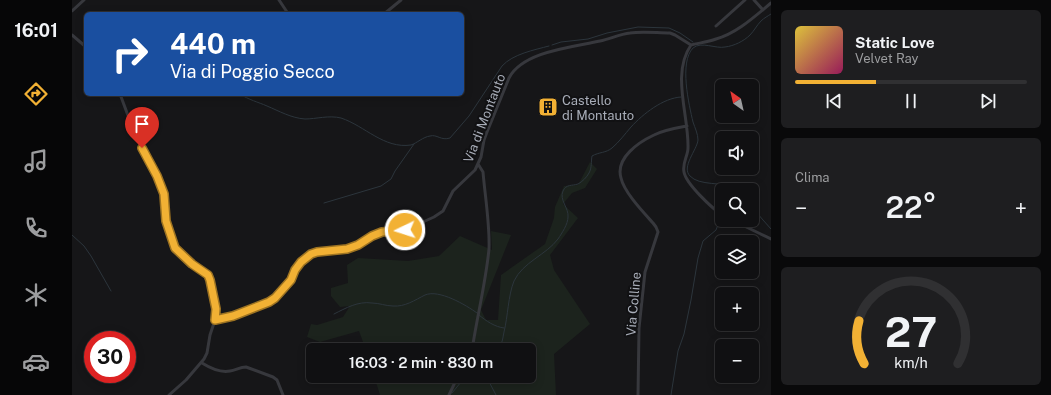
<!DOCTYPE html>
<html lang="it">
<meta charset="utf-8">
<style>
:root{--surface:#101012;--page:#1e1e20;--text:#f1f3f6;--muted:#9c9d9f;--line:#303032;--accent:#f2b134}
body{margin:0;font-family:"Public Sans",sans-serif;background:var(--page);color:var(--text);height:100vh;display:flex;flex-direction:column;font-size:15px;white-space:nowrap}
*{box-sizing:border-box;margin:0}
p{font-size:13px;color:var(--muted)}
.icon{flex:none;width:22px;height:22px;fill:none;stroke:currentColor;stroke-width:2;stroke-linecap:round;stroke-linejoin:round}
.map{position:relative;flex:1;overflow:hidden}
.panel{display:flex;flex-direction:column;gap:10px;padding:10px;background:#09090a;width:280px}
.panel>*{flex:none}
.banner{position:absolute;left:12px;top:12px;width:380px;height:84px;border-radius:6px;box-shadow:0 2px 10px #0003,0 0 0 1px var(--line);background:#1a4fa0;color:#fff;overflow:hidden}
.needle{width:26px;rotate:326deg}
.controls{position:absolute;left:643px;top:79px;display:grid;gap:8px}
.controls a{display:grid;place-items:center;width:44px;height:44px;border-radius:6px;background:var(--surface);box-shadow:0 2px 10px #0003,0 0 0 1px var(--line);font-size:20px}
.speed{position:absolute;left:12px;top:331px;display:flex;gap:8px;font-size:20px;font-weight:700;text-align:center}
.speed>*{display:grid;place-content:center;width:52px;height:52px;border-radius:50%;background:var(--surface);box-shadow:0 2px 10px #0003,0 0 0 1px var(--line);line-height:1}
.speed .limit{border:6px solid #d22;background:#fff;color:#111}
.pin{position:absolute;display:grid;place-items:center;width:34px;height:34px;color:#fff;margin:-41px -17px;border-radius:50% 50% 50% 0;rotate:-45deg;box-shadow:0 0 4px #0007}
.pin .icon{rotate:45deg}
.me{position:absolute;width:44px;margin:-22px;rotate:266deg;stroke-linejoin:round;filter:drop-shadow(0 0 3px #0008)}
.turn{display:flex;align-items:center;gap:14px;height:84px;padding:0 20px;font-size:18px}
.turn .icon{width:52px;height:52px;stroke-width:2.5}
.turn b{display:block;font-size:28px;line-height:34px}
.big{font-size:30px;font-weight:600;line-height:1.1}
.panel .widget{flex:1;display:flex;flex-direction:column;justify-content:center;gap:6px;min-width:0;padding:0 14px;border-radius:6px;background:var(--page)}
.panel .dial{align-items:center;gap:0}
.dial svg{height:104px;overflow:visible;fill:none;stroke:var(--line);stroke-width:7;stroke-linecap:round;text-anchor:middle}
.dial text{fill:var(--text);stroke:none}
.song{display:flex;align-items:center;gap:12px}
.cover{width:48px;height:48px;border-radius:6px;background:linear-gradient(135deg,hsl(50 70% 55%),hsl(330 70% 35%))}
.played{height:4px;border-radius:2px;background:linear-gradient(90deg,var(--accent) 35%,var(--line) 35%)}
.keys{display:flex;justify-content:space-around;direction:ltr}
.heat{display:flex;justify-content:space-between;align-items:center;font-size:22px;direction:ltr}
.trip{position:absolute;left:234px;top:343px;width:230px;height:40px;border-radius:6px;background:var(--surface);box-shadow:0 2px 10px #0003,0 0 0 1px var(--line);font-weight:600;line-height:40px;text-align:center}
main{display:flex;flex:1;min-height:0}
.tab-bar{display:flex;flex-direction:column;width:72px;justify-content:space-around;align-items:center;background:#060607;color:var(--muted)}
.tab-bar .icon{width:28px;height:28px}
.tab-bar .current{color:var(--accent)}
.tab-bar b{font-size:18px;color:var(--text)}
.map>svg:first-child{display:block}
.green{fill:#1c231d}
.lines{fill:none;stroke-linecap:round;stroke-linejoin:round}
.stream{stroke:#2c353c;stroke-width:1}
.street{stroke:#37383d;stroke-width:3}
.route-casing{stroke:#9d7322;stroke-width:10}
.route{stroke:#f2b134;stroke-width:7}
.labels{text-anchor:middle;stroke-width:4;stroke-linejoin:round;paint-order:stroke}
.poi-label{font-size:13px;fill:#a8adb8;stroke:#111113;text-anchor:start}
.street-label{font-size:13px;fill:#a8adb8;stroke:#111113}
</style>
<main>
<nav class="tab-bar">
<b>16:01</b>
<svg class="icon current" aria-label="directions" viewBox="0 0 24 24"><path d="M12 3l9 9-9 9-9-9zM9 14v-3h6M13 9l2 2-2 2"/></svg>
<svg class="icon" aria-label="music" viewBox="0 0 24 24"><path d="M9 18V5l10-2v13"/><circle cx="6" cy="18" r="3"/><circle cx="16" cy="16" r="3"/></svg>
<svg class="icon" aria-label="phone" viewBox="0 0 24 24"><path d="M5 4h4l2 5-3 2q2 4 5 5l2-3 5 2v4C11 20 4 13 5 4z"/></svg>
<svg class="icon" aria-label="climate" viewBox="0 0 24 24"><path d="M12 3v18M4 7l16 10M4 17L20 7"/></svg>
<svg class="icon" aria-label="car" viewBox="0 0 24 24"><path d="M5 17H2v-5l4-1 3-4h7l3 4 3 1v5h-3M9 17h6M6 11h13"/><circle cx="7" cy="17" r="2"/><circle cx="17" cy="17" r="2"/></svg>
</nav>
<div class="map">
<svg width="699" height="395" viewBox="0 0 699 395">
<rect width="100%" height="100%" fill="#161618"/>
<path class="green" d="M518,162L525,169L513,188L500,193L491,204L506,218L478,255L482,270L518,324L482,354L484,395H308L302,376H457V350H294L287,331L248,342L235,337L239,324L245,325L271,317L278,306L268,307L259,296V288L276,283L275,265L286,258L336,261L367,256L388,236L420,250L419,231L439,235L409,310L414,320H426L429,275L473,244L482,218L483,207L492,186L506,185Z"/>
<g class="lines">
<path class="stream" d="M480,45L489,42L516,39L535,33L566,27L597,28L608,33L621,42
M168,94C177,100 186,102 195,106C207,111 219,118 233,119C244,119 257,115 269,118C293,126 312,149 339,145C345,143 351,137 358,136C365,134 369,141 378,138L397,116L430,66C441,54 462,50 477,46
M667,190C666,189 664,187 662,187C651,182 627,186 618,176C609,167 625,150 626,140C626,134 623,128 621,122C617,105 607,62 621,48C629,41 644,49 653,47C662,46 672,41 678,35C682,31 685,25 689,21C692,18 696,16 699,14
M252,203L309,186L319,179L323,171L342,144
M680,207L691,220L699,229
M0,235L12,246L19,256L39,291
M262,314C274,308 286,301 300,303C307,303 314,306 321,306C333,307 343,300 353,295C367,289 394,305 405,313
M407,315C414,321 423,327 432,328
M423,350C425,348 428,347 429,344C431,340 431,336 432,332C436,316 436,296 442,281C451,262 474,255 486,239C490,233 496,224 496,217C497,208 487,200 491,191C494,184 500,186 506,184C510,182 515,177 517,173C520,168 519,161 520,156C527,152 534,153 540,148C547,142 553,134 559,127C571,114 591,98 609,97
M414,376L424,395
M380,393L394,376
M599,395L606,351L612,334L619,300L626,258L631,241L644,230L649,217"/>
<path class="street" d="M207,0L215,12L219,14
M682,0L691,10
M0,11L12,0
M312,14L329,0
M644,26L673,0
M0,35L14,47
M619,45C599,74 617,115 616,148C616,156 610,163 612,172C614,184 640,208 650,215
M619,45C627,43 636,42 644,39C665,33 682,17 699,3
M48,94L61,129L70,148L85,176L91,194L94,221L103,248L107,252L120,264L136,275L138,279L144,309L143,320
M660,220L699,239
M398,350L401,344C406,313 414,280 417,249C418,225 413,196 411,172L406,164
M130,363C138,368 148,373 158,371C164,370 168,367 174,367L201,377L205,380L211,395
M97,395L114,380L132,359L135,353L138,335L143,320L161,316L197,302L203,298L213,288L219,280L223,270L229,262L239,254L245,252L275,249L286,245L305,234L309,232L333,230L362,217L371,211L381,191L403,170L409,157L412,140L415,132L437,78C451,51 502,47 528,41C538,39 548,34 558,33C571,31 585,33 598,33L603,35L619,45
M377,395L386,376
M566,395L567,328L573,272L586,232L584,227L581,223C571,212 552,192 549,178C543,158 567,142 582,135C592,130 604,128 615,126"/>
</g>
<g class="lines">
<g class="route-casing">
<path id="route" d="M70,148L85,176L92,194L94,221L103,248L120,264L136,275L138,280L144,309L143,320L161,316L197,302L203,298L219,280L223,270L229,262L239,254L245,252L275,249L286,245L300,236L310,232L333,230"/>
</g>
<use href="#route" class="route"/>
</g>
<defs>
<g id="building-square" transform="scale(1)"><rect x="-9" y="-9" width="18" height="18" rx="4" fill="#f2b134" stroke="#111113"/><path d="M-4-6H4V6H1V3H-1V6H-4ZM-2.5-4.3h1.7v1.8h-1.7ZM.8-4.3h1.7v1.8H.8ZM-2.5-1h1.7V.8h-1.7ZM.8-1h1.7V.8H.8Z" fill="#111"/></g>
</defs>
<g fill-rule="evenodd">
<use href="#building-square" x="476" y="107"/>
</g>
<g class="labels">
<g class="poi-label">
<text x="490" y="105">Castello<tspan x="490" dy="15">di Montauto</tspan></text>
</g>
<g class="street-label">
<text transform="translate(412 118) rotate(-69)" y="5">Via di Montauto</text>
<text transform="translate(561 304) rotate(-85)" y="5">Via Colline</text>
</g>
</g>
</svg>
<div class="controls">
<a><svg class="needle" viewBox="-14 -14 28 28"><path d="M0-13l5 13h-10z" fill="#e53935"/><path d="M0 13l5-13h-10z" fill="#9c9d9f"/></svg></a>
<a><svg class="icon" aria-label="sound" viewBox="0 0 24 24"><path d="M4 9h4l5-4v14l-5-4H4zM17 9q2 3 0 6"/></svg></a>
<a><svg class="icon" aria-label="search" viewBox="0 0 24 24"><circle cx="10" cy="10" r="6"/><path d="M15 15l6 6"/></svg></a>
<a><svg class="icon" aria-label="layers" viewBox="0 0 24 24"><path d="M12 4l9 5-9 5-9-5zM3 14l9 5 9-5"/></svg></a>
<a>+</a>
<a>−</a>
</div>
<div class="speed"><div class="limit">30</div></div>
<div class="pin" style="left:70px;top:148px;background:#d93025"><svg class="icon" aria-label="arrive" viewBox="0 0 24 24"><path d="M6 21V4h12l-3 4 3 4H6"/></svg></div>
<svg class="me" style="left:333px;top:230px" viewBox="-20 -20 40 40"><circle r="17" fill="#f2b134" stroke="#fff" stroke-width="3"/><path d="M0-11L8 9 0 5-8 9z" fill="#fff"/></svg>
<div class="trip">16:03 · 2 min · 830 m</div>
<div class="banner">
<div class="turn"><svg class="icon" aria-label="right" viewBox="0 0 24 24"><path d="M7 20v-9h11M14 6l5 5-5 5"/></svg><div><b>440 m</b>Via di Poggio Secco</div></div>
</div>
</div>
<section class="panel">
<div class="widget">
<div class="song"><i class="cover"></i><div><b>Static Love</b><p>Velvet Ray</p></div></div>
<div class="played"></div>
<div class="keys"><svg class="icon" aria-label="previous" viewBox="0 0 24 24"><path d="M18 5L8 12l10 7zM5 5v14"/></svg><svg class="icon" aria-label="pause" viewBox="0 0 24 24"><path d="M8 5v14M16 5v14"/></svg><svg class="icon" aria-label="next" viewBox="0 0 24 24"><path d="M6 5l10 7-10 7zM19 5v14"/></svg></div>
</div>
<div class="widget"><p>Clima</p>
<div class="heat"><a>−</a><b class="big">22°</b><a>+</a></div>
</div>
<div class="widget dial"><svg viewBox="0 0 100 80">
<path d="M14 69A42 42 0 1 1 86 69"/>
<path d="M14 69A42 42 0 0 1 10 36" stroke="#f2b134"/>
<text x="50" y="56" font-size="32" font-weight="700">27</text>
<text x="50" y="72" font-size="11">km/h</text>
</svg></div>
</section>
</main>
